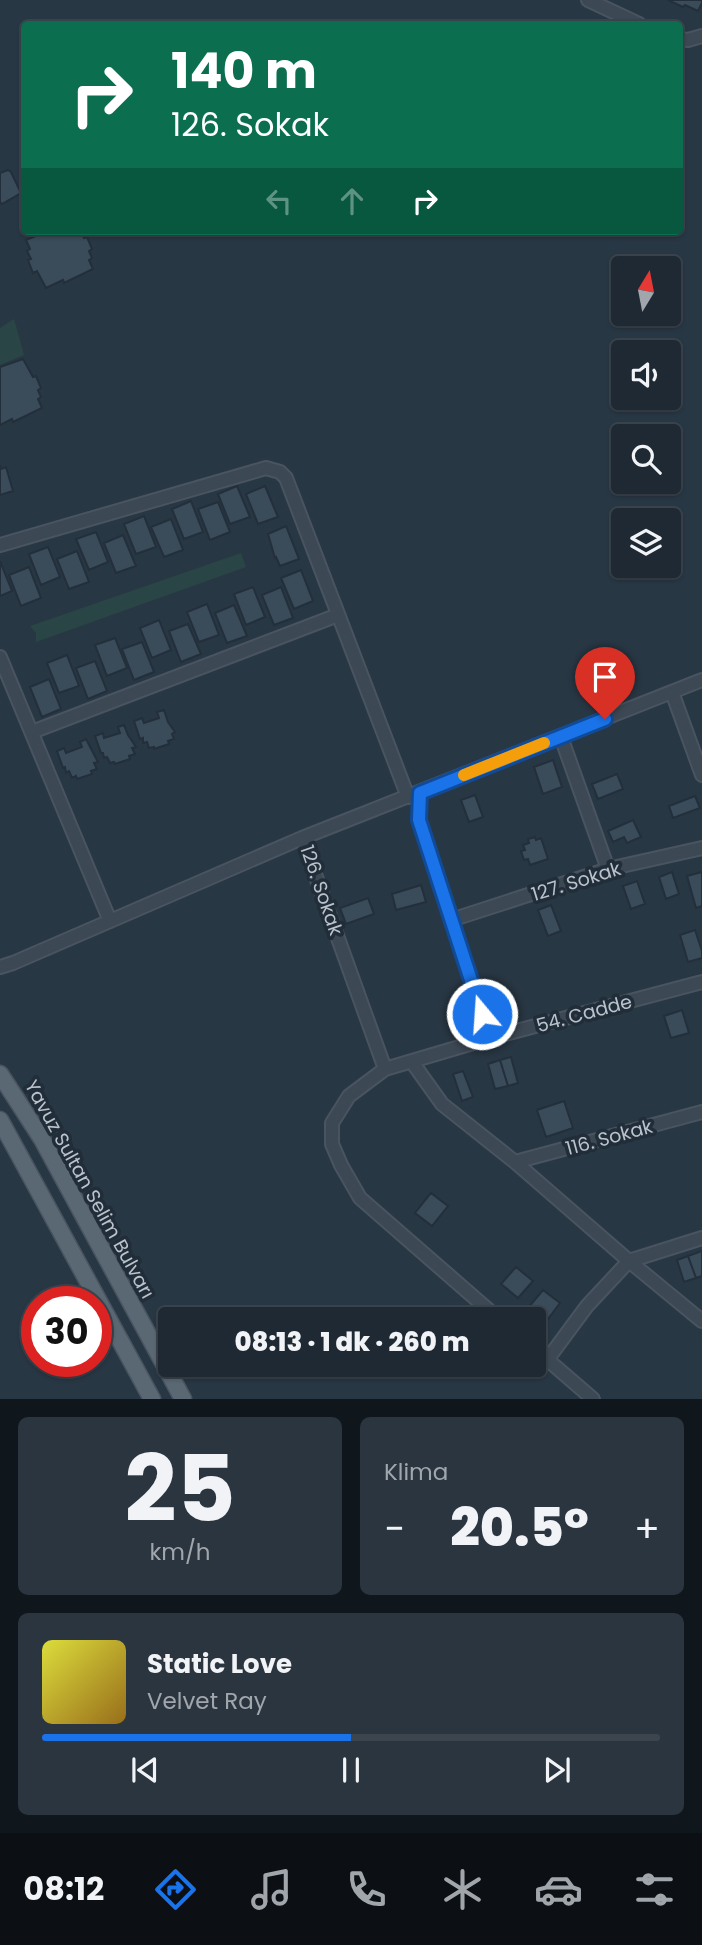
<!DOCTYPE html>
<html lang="tr">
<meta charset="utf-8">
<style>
:root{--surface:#1e2933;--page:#2b353f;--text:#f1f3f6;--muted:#a1a6ac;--line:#3c454e;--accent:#1a73e8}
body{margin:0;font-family:Poppins,sans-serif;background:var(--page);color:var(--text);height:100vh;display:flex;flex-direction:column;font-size:26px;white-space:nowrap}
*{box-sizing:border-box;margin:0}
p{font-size:23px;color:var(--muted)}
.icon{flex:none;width:38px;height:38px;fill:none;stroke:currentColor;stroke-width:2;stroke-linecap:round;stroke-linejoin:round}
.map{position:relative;height:1399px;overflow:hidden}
.drawer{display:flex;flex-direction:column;gap:18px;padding:18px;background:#10171c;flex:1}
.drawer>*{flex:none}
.hud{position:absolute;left:21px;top:21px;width:662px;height:214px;border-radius:7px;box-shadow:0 2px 5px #0004,0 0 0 2px var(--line);background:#0b6e4f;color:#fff;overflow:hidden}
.needle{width:46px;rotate:10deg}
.fabs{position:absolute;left:611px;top:256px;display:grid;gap:14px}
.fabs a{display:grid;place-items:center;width:70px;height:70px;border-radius:7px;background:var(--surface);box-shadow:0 2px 5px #0004,0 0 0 2px var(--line);font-size:35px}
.speed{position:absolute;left:21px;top:1286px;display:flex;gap:14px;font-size:35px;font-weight:700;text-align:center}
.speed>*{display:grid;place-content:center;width:91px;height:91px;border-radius:50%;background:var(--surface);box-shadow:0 2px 5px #0004,0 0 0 2px var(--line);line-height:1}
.speed .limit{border:10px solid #d22;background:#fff;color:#111}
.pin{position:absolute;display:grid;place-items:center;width:60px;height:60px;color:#fff;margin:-72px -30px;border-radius:50% 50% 50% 0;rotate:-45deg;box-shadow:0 0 7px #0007}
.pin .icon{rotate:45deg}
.me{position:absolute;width:77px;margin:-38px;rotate:342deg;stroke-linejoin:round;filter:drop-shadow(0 0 5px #0008)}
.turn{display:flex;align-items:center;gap:24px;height:147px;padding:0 35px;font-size:32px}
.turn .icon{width:91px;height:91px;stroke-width:2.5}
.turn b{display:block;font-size:49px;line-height:60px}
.lanes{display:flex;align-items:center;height:66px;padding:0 35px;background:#0003;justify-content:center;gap:35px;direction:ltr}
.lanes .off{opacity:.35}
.big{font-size:52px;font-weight:800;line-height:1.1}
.drawer .tile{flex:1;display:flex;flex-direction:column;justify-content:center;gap:10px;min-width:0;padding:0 24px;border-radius:10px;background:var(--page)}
.drawer .dial{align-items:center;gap:0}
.dial b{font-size:91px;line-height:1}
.song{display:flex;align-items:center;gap:21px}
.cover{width:84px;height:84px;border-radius:10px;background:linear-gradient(135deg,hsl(60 70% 55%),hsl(40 70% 35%))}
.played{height:7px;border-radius:4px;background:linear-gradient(90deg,var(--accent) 50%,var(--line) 50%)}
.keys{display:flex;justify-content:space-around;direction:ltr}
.heat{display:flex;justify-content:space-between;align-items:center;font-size:38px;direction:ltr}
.drawer .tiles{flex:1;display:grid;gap:18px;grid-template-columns:1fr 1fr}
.tile:last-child{grid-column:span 2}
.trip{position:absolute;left:158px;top:1307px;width:388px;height:70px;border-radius:7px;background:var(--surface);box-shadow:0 2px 5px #0004,0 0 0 2px var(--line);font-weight:800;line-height:70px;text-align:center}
.tabs{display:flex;height:112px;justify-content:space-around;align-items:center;background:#0c1014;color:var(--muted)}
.tabs .icon{width:49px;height:49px}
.tabs .on{color:var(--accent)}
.tabs b{font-size:32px;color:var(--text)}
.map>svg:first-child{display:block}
.green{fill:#2a4545}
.building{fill:#3a4b5a;stroke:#232f3b;stroke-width:2}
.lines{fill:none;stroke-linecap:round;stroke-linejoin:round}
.minor-casing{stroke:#495460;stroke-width:16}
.major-casing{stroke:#495460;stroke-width:19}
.minor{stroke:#3c4854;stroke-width:12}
.major{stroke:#5a6874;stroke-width:16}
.route-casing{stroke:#114b97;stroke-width:18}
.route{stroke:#1a73e8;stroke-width:12}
.slow{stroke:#f59e0b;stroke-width:12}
.labels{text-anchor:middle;stroke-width:7;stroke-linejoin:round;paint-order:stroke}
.street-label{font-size:19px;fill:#bac3cd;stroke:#212d39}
</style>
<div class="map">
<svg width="702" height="1399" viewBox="0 0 702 1399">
<rect width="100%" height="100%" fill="#283744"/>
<path class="green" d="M14,319L24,355L0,365V328Z
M241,553L246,567L36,642V633L30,626Z"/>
<path class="building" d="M668,0H702V3L698,11L685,5L683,7Z
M8,170L11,172L21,193L2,204L0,202V173Z
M43,231H82L84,238L87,237L92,249L89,251L92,258L89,260L93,269L64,283L63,280L46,288L37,271L33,273L28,260L31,259L27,251L30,249L26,240L43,233Z
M23,359L33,377L36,376L41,388L38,390L41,397L38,399L42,408L13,422L12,419L0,425V367Z
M0,465L1,469L6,467L13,491L0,495Z
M237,486L250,517L230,524L218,494Z
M265,486L278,517L258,524L246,494Z
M191,501L203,532L184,539L172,509Z
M218,502L230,532L210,540L198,509Z
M144,516L156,547L136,554L124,524Z
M171,519L183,550L164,557L151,527Z
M286,526L299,559L280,566L276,557L275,558L268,534Z
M96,532L108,562L89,570L76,539Z
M123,535L136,566L116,573L104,543Z
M48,547L60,577L41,585L29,554Z
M77,551L89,582L69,589L57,559Z
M0,561L12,591L0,596Z
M29,567L41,598L21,606L9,575Z
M301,570L313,601L294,609L281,578Z
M253,587L265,617L246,625L234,594Z
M281,587L293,618L274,625L262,595Z
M207,604L219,635L199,642L187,612Z
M234,605L247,636L227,643L215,613Z
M159,620L171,650L152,658L140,628Z
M188,624L201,654L181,662L169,631Z
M115,638L127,668L107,676L95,645Z
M142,642L154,672L134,680L122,649Z
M67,655L79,686L59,693L47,663Z
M95,661L107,691L88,699L76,668Z
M49,679L61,709L42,717L30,687Z
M164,710L168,722L175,732L172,734L174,739L168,741L169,744L154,749V747L149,748L147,742L143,743V738L140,739L134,721L142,718L144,723L159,718L157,712Z
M124,725L128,735L136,747L132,748L135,754L129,756L130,759L115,764L114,762L110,763L107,757L104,758L103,753H101L95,736L103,733L104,738L120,733L118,727Z
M86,739L98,762L94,763L97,769L91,771L92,774L77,779L76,776L72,778L69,771L66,773L65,767L63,768L57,751L64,748L66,753L82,747L80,742Z
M553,760L562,787L543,794L534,767Z
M617,774L623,789L598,799L592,784Z
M475,795L483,817L469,822L461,800Z
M695,796L700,808L673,818L669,806Z
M633,820L641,837L627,843L624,837L613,842L608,831Z
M535,837L536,840L541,838L548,859L530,865L528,859L524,860L521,851L525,850L523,845L529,843L528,839Z
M672,872L679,894L666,899L659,877Z
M702,872V906L696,908L687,876Z
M637,881L645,904L631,909L623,886Z
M421,885L426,902L396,910L392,894Z
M368,898L374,914L346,924L340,908Z
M551,905L561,931L548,936L538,910Z
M695,930L702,951V958L688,962L680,935Z
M501,983L509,1012L498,1015L490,987Z
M682,1010L689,1033L671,1038L664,1016Z
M511,1057L518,1083L508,1086L500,1060Z
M500,1060L508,1086L495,1089L488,1064Z
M463,1071L473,1097L462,1101L453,1074Z
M564,1101L573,1128L546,1137L537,1110Z
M431,1193L448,1206L432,1226L415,1213Z
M702,1251V1276L696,1278L688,1256Z
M688,1256L696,1278L684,1282L677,1260Z
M516,1267L533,1281L518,1298L501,1284Z
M543,1290L560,1303L545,1323L527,1309Z"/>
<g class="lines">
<g class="minor-casing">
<path id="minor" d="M588,0L639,24
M679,39L688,40L702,36
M0,545L266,468L280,472L286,478L408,797
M0,657L110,921
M672,692L702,775
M32,732L338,615
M561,737L608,869
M420,792L419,819L490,1038
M451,920L608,869L702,848
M0,967L13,963L302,838
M412,1062L442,1104L515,1162L629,1261L702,1321
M385,1069L302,838L702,680
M515,1162L702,1112
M500,1320L360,1198L341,1165L332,1144V1123L349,1096L385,1069L490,1038L702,982
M534,1348L593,1399
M547,1360L587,1306L629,1261L702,1238"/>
</g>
<g class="major-casing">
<path id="major" d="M0,1074L42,1139L183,1399
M0,1120L152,1399"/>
</g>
<use href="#minor" class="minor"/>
<use href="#major" class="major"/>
</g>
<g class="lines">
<g class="route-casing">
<path id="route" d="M482,1014L419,820L420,793L605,719"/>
</g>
<use href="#route" class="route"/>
<path class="slow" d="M464,775L544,743"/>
</g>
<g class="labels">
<g class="street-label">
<text transform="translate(576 881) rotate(-17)" y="7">127. Sokak</text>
<text transform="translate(322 890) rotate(71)" y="7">126. Sokak</text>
<text transform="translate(584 1013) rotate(-15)" y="7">54. Cadde</text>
<text transform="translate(609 1137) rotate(-15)" y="7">116. Sokak</text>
<text transform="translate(90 1189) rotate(61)" y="7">Yavuz Sultan Selim Bulvarı</text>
</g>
</g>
</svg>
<div class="fabs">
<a><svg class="needle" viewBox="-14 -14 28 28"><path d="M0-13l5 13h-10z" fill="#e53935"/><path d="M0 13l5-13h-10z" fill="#a1a6ac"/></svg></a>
<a><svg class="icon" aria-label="sound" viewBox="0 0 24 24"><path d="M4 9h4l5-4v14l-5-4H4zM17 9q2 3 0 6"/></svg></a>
<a><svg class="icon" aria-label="search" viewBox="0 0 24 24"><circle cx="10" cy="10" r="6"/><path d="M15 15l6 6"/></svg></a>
<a><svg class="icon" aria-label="layers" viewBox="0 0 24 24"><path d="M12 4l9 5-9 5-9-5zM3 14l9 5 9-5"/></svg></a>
</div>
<div class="speed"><div class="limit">30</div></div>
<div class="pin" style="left:605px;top:719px;background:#d93025"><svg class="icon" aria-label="arrive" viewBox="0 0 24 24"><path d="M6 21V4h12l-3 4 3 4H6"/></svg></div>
<svg class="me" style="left:482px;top:1014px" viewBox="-20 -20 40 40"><circle r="17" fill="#1a73e8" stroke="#fff" stroke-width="3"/><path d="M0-11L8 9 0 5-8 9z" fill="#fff"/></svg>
<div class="trip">08:13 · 1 dk · 260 m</div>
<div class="hud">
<div class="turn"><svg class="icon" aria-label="right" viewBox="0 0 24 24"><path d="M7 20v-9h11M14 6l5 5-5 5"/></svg><div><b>140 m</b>126. Sokak</div></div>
<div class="lanes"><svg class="icon off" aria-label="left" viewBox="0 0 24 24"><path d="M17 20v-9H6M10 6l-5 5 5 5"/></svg><svg class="icon off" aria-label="ahead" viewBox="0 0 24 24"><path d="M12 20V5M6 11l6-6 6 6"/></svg><svg class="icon" aria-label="right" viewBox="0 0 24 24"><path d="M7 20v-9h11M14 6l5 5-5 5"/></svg></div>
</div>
</div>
<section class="drawer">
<div class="tiles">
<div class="tile dial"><b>25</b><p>km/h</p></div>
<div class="tile"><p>Klima</p>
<div class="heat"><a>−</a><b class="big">20.5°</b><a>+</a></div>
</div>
<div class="tile">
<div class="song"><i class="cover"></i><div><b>Static Love</b><p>Velvet Ray</p></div></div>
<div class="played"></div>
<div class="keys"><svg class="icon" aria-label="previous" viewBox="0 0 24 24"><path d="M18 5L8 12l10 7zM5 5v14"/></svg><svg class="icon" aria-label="pause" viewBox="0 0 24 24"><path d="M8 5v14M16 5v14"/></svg><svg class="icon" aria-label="next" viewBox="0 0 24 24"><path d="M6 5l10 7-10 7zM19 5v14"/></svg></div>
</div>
</div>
</section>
<nav class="tabs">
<b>08:12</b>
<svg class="icon on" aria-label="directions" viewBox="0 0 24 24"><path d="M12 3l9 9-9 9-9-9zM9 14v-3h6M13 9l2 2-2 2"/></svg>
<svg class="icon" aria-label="music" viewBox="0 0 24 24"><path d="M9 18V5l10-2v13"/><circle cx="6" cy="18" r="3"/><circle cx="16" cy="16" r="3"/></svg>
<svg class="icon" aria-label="phone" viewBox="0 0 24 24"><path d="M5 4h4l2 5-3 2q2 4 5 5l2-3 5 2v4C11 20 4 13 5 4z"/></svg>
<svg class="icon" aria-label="climate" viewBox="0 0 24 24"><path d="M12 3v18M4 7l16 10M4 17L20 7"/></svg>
<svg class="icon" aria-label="car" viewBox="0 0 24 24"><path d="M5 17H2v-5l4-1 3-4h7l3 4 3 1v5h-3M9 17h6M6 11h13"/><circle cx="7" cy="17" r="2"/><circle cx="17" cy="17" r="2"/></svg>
<svg class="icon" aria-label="filters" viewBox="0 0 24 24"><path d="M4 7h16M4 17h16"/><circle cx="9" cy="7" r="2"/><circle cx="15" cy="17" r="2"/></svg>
</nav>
